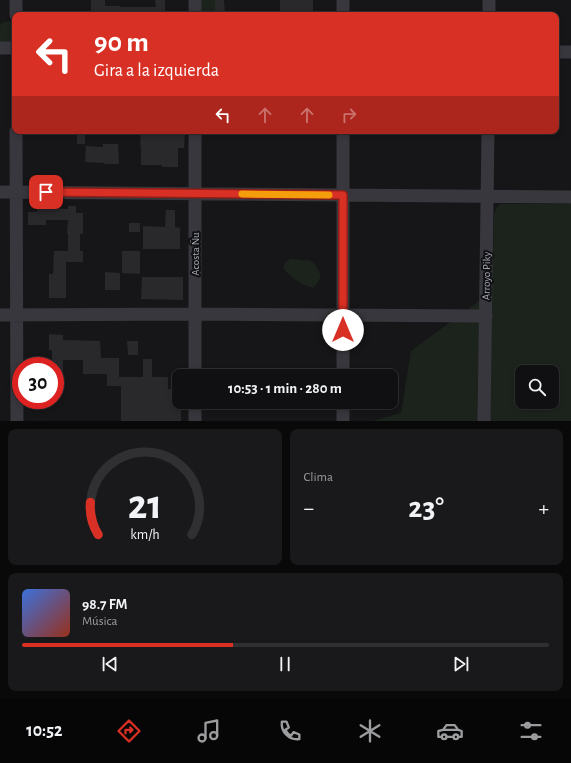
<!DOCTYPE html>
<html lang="es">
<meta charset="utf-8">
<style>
:root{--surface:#101012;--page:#19191b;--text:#f1f3f6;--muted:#9c9d9f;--line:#303032;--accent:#d93025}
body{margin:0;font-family:"Alegreya Sans",sans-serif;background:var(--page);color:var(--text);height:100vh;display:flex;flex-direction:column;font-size:15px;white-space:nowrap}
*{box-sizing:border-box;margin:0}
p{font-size:13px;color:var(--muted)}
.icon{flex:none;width:22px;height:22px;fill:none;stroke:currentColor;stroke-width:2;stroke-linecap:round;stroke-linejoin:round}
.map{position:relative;height:421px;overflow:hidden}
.side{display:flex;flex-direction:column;gap:8px;padding:8px;background:#09090a;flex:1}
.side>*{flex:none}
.top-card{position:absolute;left:12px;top:12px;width:547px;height:122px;border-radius:8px;box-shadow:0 2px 6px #0003,0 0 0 1px var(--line);background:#d93025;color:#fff;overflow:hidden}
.buttons{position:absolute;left:515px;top:365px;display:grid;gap:8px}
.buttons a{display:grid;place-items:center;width:44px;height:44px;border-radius:8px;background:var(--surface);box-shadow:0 2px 6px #0003,0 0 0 1px var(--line);font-size:20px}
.speed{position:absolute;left:12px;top:357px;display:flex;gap:8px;font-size:20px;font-weight:700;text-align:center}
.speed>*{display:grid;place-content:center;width:52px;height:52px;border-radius:50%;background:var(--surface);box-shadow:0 2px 6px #0003,0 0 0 1px var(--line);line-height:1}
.speed .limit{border:6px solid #d22;background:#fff;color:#111}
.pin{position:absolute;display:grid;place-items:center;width:34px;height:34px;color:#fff;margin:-17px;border-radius:8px;box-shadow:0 2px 6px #0006}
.me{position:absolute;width:44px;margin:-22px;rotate:0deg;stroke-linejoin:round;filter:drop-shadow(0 0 3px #0008)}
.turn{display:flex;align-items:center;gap:14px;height:84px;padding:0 16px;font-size:18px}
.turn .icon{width:52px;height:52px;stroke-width:2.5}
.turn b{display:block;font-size:28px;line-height:34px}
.lanes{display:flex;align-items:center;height:38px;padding:0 16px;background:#0003;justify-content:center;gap:20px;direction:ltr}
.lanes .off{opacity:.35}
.big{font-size:30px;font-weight:600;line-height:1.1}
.side .widget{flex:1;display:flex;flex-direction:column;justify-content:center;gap:6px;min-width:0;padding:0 14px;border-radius:8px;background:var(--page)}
.side .dial{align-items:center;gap:0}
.dial svg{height:104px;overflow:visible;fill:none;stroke:var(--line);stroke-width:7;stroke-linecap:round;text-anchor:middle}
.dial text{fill:var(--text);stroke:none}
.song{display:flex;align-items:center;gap:12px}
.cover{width:48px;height:48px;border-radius:6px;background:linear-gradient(135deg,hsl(220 70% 55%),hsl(10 70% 35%))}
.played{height:4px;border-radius:2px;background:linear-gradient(90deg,var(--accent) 40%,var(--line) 40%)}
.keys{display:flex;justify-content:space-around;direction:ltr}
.heat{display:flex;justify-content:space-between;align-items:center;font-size:22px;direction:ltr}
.side .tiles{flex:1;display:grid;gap:8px;grid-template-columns:1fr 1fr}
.widget:last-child{grid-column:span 2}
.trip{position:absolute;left:172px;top:369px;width:226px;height:40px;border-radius:8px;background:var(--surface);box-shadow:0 2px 6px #0003,0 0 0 1px var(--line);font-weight:600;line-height:40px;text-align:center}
.tab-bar{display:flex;height:64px;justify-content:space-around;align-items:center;background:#060607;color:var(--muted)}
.tab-bar .icon{width:28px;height:28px}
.tab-bar .current{color:var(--accent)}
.tab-bar b{font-size:18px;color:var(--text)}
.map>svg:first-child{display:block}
.green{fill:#1c231d;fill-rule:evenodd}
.building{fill:#29292c}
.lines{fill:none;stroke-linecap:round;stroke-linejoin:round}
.minor{stroke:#37373d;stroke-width:13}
.route-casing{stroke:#8d1f18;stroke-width:10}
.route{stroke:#d93025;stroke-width:7}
.slow{stroke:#f59e0b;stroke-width:7}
.labels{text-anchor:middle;stroke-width:4;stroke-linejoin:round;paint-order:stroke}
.street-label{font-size:11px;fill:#a8acb8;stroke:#111113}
</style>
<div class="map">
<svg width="571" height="421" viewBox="0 0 571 421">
<rect width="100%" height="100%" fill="#161618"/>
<path class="green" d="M200,0H218L215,15H204L203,12L200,9Z
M9,21L15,26V38L12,42L0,44V25L4,22Z
M500,204H571V421H373L401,413L411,351L487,295L492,293L494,213L498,206ZM522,372H552V402H522Z
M291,259C294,259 298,260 301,260C303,261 305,260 308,260C314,261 321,271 320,277C319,282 316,285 313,288C302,285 291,278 284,269C284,263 286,261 291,259Z"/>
<path class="building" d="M91,0H105V6H120V7H156L155,0H165V15H91Z
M215,0H224L225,15H215Z
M280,0H313V15H297V12H280Z
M77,131H85V144H77Z
M141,131L185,132L184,148H178V167H162V165H141V145H140Z
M103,144H118L119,164H104V163L85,162L86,146L103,147Z
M37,203H46V208L68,209V206H76V213H83V234H80V251H83V262H66V298H49V274H53L54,251H68V234H67L68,220H46V225H28V212H37Z
M166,210H175V227L180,228V249H143V226L165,227Z
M129,223H140V232H129Z
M122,251H140V274L122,273Z
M105,272L120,273V290H105Z
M142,277H183V300L141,299Z
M49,334L63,335V340L100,341L101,358H119V377H143V359H152V377H168V389H179V402H180V409H181V421H121V386H107V374H83V360H63V374H55V366H52V350H49Z
M127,341H138V355H128Z"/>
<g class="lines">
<path class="minor" d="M16,0V15
M343,0V15
M195,15V0
M489,15V0
M0,48H15
M556,52H571
M16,131L17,421
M343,131V376
M0,192L571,197
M0,315L195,314L486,316
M195,376V131
M343,402V421
M195,421V402
M484,421L488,131"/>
</g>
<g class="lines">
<g class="route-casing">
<path id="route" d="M46,192L343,195V330"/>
</g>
<use href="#route" class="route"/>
<path class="slow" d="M242,194L329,195"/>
</g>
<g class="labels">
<g class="street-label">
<text transform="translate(195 254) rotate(-90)" y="4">Acosta Ñu</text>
<text transform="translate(486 276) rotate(-89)" y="4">Arroyo Piky</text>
</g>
</g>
</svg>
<div class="buttons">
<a><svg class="icon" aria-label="search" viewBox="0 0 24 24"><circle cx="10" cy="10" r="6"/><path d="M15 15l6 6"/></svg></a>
</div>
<div class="speed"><div class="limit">30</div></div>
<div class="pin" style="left:46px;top:192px;background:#d93025"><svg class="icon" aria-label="arrive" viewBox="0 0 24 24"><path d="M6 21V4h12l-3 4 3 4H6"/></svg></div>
<svg class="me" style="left:343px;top:330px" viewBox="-20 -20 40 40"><circle r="19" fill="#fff"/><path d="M0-13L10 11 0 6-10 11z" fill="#d93025"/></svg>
<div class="trip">10:53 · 1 min · 280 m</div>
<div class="top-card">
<div class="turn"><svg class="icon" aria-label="left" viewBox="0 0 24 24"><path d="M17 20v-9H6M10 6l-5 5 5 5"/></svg><div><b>90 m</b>Gira a la izquierda</div></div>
<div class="lanes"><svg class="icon" aria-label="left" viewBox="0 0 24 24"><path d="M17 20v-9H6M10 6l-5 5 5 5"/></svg><svg class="icon off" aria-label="ahead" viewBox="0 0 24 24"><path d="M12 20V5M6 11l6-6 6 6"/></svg><svg class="icon off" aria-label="ahead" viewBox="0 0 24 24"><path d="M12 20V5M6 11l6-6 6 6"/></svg><svg class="icon off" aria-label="right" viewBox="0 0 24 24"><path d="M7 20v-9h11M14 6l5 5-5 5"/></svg></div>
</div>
</div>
<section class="side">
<div class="tiles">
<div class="widget dial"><svg viewBox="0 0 100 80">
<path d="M14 69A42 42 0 1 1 86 69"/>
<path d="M14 69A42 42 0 0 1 8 44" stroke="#d93025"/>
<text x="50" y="56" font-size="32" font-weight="700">21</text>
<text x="50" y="72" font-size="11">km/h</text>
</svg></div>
<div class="widget"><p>Clima</p>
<div class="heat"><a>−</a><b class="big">23°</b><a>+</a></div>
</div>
<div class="widget">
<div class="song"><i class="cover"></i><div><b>98.7 FM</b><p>Música</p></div></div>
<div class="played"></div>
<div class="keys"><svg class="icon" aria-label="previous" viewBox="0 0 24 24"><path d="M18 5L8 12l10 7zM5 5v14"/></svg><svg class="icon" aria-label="pause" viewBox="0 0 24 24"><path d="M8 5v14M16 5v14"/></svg><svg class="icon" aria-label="next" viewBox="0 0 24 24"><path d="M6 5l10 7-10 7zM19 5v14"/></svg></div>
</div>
</div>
</section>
<nav class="tab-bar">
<b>10:52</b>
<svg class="icon current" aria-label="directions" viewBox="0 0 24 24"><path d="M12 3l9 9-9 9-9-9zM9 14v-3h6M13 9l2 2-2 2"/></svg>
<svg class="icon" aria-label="music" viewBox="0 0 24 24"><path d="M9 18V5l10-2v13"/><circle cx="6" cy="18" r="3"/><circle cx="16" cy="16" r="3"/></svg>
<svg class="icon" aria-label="phone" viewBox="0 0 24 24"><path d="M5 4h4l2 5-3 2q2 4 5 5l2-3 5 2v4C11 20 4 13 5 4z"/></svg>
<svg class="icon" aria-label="climate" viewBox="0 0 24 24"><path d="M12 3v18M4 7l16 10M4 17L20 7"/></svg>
<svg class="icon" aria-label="car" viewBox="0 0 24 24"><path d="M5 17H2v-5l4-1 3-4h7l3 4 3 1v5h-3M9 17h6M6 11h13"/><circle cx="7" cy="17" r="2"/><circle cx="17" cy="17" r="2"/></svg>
<svg class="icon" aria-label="filters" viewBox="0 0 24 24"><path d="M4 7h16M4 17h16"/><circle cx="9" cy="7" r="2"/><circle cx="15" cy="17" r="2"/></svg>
</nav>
